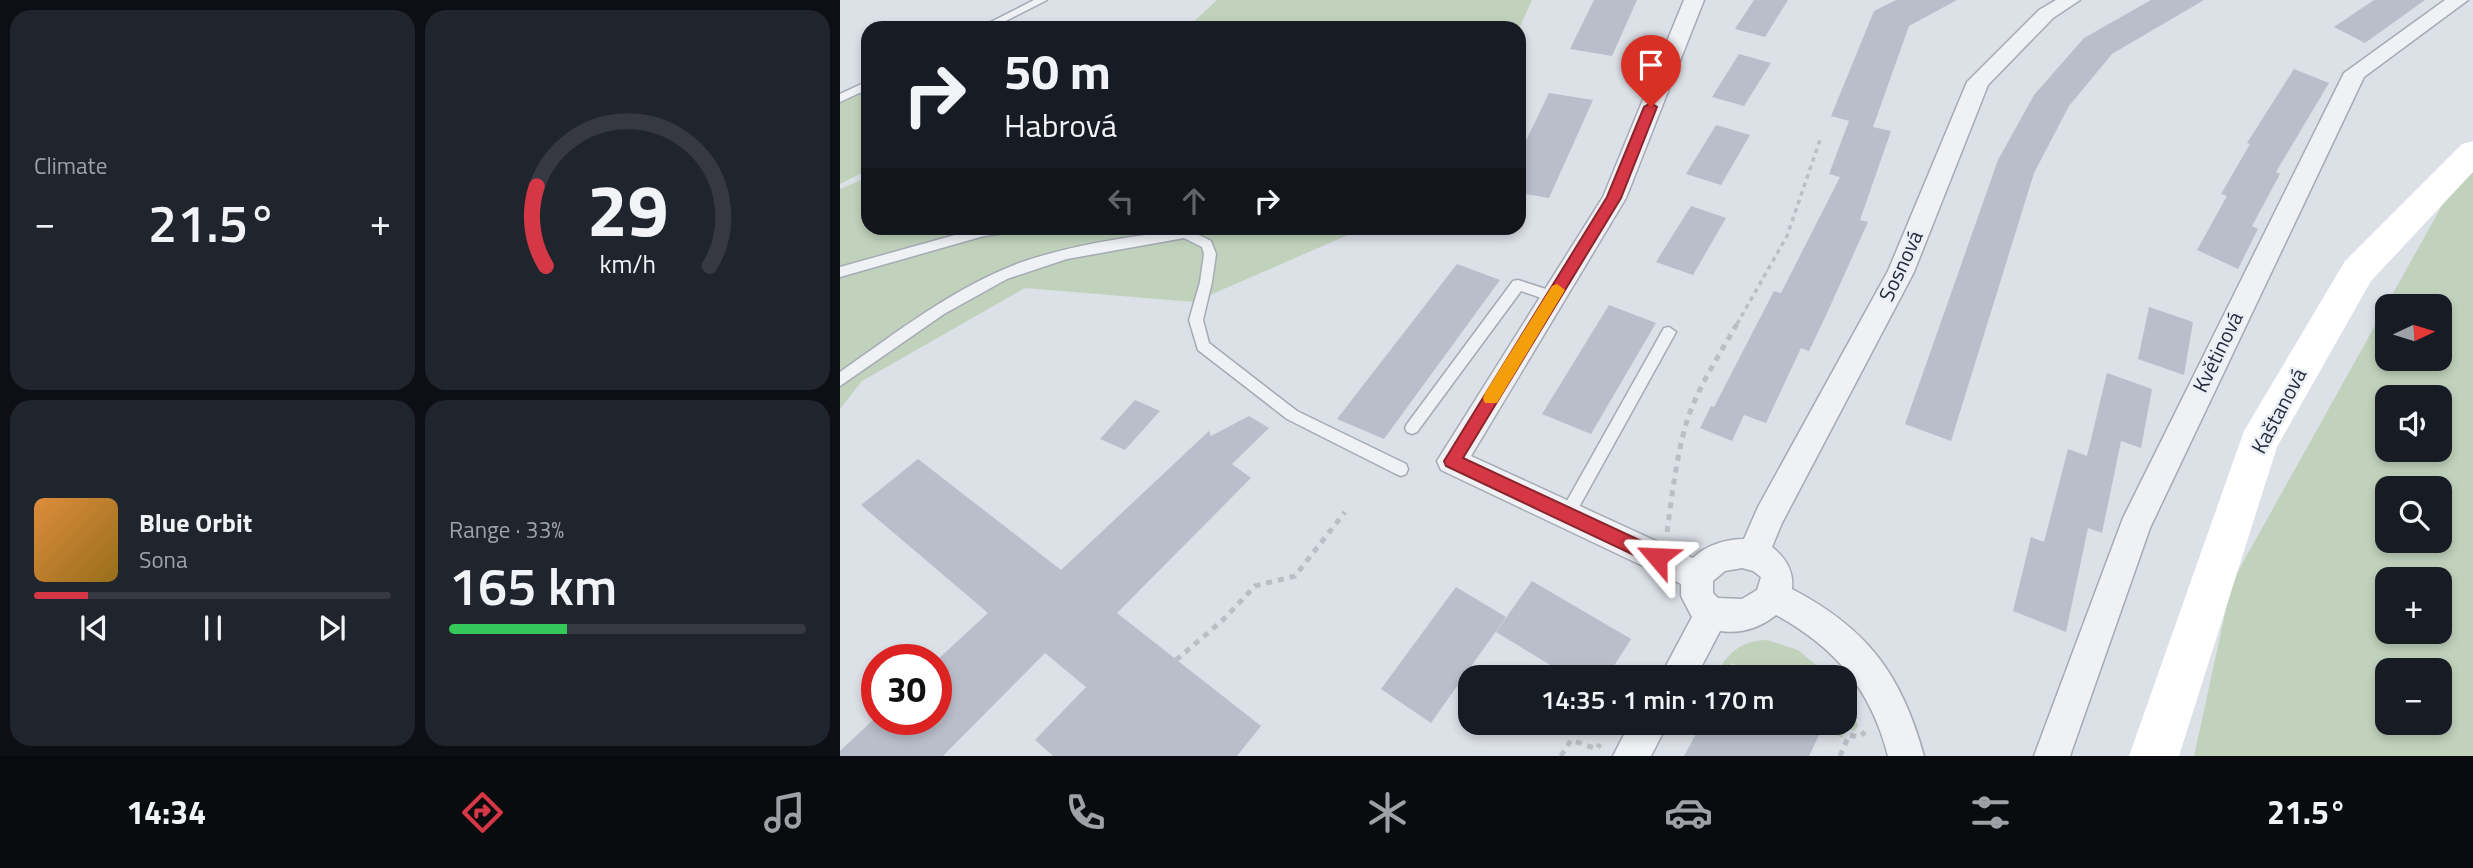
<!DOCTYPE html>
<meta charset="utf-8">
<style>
:root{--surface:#171b24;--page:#20242c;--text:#f1f3f6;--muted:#9ea1a6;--line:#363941;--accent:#d63744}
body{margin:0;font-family:"Titillium Web",sans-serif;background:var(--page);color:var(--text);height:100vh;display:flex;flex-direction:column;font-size:26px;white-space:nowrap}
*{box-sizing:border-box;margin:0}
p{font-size:23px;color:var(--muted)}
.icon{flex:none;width:38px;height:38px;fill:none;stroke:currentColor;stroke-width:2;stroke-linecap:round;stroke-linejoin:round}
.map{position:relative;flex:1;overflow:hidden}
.side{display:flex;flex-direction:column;gap:10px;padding:10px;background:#0d0f14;width:840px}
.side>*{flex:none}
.banner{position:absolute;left:21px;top:21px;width:665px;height:214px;border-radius:21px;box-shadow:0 4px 10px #0003;background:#171b24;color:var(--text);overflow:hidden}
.needle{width:46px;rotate:86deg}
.fabs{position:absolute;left:1535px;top:294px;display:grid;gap:14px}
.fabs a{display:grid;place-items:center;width:77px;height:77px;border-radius:14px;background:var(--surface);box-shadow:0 4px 10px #0003;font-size:35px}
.speed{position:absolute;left:21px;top:644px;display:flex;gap:14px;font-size:35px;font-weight:700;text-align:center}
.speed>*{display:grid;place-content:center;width:91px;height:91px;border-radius:50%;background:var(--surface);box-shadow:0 4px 10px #0003;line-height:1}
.speed .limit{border:10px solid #d22;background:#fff;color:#111}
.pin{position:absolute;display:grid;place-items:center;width:60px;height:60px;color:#fff;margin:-72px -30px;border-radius:50% 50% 50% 0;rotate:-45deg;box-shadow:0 0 7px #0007}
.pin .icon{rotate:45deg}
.me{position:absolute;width:77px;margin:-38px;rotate:296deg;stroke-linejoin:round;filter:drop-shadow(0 0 5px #0008)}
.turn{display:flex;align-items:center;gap:24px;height:147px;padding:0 28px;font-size:32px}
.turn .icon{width:91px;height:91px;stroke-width:2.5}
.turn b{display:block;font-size:49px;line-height:60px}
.lanes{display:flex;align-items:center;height:66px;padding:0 28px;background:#0003;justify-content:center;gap:35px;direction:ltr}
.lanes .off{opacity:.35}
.big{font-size:52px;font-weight:600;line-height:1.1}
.side .card{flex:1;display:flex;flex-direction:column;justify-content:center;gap:10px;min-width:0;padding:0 24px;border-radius:21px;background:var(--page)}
.side .dial{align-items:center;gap:0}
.dial svg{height:182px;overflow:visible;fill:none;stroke:var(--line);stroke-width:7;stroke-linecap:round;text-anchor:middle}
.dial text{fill:var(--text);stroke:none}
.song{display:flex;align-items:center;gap:21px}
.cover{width:84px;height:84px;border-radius:10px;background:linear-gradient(135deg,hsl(30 70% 55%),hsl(40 70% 35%))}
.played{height:7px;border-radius:4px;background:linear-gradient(90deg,var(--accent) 15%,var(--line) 15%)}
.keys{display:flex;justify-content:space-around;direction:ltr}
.heat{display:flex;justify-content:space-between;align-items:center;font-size:38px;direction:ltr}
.charge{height:10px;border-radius:5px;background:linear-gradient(90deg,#34c759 33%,var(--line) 0)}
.side .tiles{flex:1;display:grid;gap:10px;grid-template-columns:repeat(2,1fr)}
.trip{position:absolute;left:618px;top:665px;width:399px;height:70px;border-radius:21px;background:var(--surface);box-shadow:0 4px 10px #0003;font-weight:600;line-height:70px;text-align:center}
.menu{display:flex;height:112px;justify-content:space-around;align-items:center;background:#090b0e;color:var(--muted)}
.menu .icon{width:49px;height:49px}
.menu .active{color:var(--accent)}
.menu b{font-size:32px;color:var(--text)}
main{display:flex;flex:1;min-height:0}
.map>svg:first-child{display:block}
.green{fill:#c0d2bc;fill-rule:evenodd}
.building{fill:#b9beca}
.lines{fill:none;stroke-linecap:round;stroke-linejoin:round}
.lane-casing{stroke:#a5aab4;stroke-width:3}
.street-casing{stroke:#a5aab4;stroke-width:3}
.path-far1{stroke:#babec5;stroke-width:3.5;stroke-dasharray:4.5 4.5;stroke-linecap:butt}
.path{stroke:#babec5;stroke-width:5;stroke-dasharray:6 6;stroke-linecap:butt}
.lane{fill:#eff1f5;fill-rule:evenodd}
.street{fill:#eff1f5;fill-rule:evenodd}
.secondary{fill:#fff;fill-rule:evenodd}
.route{fill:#d63744;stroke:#8b242c;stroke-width:2}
.slow{fill:#f59e0b}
.labels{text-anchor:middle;stroke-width:5;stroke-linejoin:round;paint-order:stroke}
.street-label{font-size:21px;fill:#252c3e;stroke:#ebeff5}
</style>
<main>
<section class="side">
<div class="tiles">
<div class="card"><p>Climate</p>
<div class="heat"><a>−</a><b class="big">21.5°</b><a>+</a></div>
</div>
<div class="card dial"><svg viewBox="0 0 100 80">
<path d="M14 69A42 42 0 1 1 86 69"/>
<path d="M14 69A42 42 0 0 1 10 34" stroke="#d63744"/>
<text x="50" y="56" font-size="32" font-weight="700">29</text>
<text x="50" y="72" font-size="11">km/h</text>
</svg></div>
<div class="card">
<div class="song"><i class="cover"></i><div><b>Blue Orbit</b><p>Sona</p></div></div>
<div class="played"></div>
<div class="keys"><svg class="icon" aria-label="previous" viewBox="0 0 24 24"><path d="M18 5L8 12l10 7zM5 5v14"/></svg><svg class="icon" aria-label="pause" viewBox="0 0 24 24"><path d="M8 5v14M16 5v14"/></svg><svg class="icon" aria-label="next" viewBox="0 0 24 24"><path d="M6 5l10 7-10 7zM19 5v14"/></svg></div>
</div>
<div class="card"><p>Range · 33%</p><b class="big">165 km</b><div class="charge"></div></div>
</div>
</section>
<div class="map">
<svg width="1633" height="756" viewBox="0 0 1633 756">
<rect width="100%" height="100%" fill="#dce0e7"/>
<path class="green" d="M377,0H692L679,29L347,28Z
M28,89V170L0,184V103Z
M1633,150V756H1354L1392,582ZM1547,306H1600V359H1547ZM1547,397H1600V450H1547ZM1547,488H1600V541H1547ZM1547,579H1600V632H1547ZM1547,670H1600V723H1547Z
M28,177V228H524L354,302L185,288L22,381L0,409V189Z
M927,640L958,650L990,677H917L892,663L884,677H874C887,654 899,641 927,640Z
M1005,696L1018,726L1014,731L1006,728L1002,738L985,728L988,723H1004Z"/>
<path class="building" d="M754,0H797L772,56L730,49Z
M914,0H948L925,37L895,29Z
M1056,0H1117L1069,26L1033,127L1051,131L1020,220L1028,222L988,311L969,351L961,348L926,423L904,415L892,441L860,428L871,406L874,407L934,291L941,293L1000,177L989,174L1009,121L991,116L1034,11Z
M1311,0H1364L1272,54L1229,106L1194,173L1111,441L1065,424L1158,160L1194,95L1244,38Z
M1534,0H1585L1525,43L1494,27Z
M899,54L931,63L904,106L872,97Z
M1454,69L1489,83L1436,172L1440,174L1412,226L1418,229L1398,269L1357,250L1387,196L1381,194L1410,144L1407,143Z
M709,93L753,100L709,198L679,193V155Z
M876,125L910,135L881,185L846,174Z
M851,206L886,218L853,275L816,262Z
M617,264L660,280L544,439L497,419Z
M769,305L816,323L751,434L702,414Z
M1309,307L1353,322L1344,375L1298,359Z
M1267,373L1312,389L1301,448L1281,441L1262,533L1248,528L1226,632L1173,611L1191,537L1204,542L1228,449L1247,456Z
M295,400L320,411L285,450L260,439Z
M409,416L429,428L392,464L411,478L277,613L421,726L397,756H213L195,740L246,687L205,653L103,756H0V751L34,719H96V661L148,613L21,505L78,459L221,570L369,431L371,436Z
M692,581L791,639L767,677H730L656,632Z
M616,587L666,617L591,723L541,689Z
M862,723H985L969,756H844Z"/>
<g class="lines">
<g class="lane-casing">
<path id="lane" d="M194,0H207L152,28H139Z
M28,81V89L0,102V94Z
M140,228H171L165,233L144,236L0,277V267Z
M311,228C333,226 351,230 371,241L376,254L372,282L363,320L369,343L457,411L566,464L568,469L566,474L561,476L556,474L447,419L358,350L349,320L360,282L364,254L362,247L344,238L227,259L167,279L104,314L0,386V372C57,332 113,288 179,263C225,247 273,239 321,233L313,231Z
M678,280L718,293L720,297L713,302L681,291L577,432L572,434L567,432L565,428L567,424L673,281Z
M829,327L836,332L733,518L728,520L723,518L720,513L723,508L824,328Z"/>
</g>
<g class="street-casing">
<path id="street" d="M844,0H864L786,198L631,456L853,558C866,545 886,539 904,539L918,507L1048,271L1127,82L1199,10L1216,0H1240L1213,18L1148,85L1074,272L942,523L932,547C946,558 954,571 952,589C1027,628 1062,675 1084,756H1048C1031,690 996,648 936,615C920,628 900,634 880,631L856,677H820L852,617L841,596V584L601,470L597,461L763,197ZM902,568L913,571L921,577L917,590L902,599L878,598L873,593V581L885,571Z
M1605,0H1628L1524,77L1310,528L1230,756H1194L1283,518L1504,73Z
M790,723H828L811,756H773Z"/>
</g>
<path class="path-far1" d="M897,324L947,236L981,137"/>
<path class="path" d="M827,532C832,496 836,459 846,424C857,388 880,354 898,322
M336,660L383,620L415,586L455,576L505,512
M721,756L731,740L757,749L760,744
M1000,756L1009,735L1019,737L1025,732"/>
<use href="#lane" class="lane"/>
<use href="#street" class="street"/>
<path class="secondary" d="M1633,141V172L1531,281L1437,447L1339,756H1289L1404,431L1505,261L1622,144Z"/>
</g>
<path class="route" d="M811,103L817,107L781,198L623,458L823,551L826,557L823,563L817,566L606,466L604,461L767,197L804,107Z"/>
<path class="slow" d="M717,284L725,290L657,403H645L643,398L645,393L712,286Z"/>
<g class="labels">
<g class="street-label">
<text transform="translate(1061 266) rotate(-65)" y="7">Sosnová</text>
<text transform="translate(1378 352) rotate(-64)" y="7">Květinová</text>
<text transform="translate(1439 411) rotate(-62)" y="7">Kaštanová</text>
</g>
</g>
</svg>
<div class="fabs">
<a><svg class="needle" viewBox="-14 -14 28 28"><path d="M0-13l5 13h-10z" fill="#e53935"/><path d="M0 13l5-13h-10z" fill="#9ea1a6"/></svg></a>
<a><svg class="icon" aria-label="sound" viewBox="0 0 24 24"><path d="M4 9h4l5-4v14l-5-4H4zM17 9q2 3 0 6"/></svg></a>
<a><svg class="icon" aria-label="search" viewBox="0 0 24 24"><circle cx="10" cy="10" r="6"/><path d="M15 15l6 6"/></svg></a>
<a>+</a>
<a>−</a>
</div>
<div class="speed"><div class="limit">30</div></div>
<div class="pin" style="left:811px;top:107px;background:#d93025"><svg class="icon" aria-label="arrive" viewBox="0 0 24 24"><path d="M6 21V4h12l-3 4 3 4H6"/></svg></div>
<svg class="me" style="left:817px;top:557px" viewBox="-20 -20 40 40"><path d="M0-17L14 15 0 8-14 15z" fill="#d63744" stroke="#fff" stroke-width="4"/></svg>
<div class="trip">14:35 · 1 min · 170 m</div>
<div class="banner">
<div class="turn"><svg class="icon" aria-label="right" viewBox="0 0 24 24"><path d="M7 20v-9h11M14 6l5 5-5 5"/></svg><div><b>50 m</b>Habrová</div></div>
<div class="lanes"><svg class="icon off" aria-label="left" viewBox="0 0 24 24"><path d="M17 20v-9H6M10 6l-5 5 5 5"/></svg><svg class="icon off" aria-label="ahead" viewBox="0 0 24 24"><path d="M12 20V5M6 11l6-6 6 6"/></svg><svg class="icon" aria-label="right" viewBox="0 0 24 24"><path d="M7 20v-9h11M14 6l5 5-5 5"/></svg></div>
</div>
</div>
</main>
<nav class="menu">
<b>14:34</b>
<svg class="icon active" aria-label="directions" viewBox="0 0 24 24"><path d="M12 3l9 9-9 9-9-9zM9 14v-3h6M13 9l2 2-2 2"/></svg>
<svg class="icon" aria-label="music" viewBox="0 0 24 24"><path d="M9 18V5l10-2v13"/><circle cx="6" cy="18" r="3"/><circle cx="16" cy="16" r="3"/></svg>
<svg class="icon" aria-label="phone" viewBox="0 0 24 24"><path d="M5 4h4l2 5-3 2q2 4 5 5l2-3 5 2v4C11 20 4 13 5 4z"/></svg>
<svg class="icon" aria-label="climate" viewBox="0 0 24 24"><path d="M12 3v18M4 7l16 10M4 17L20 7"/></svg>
<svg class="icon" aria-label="car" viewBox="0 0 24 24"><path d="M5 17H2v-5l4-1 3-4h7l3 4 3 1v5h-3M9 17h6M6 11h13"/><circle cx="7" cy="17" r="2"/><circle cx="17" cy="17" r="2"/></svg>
<svg class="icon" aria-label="filters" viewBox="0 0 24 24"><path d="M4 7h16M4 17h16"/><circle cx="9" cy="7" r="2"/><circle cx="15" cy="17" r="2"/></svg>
<b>21.5°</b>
</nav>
